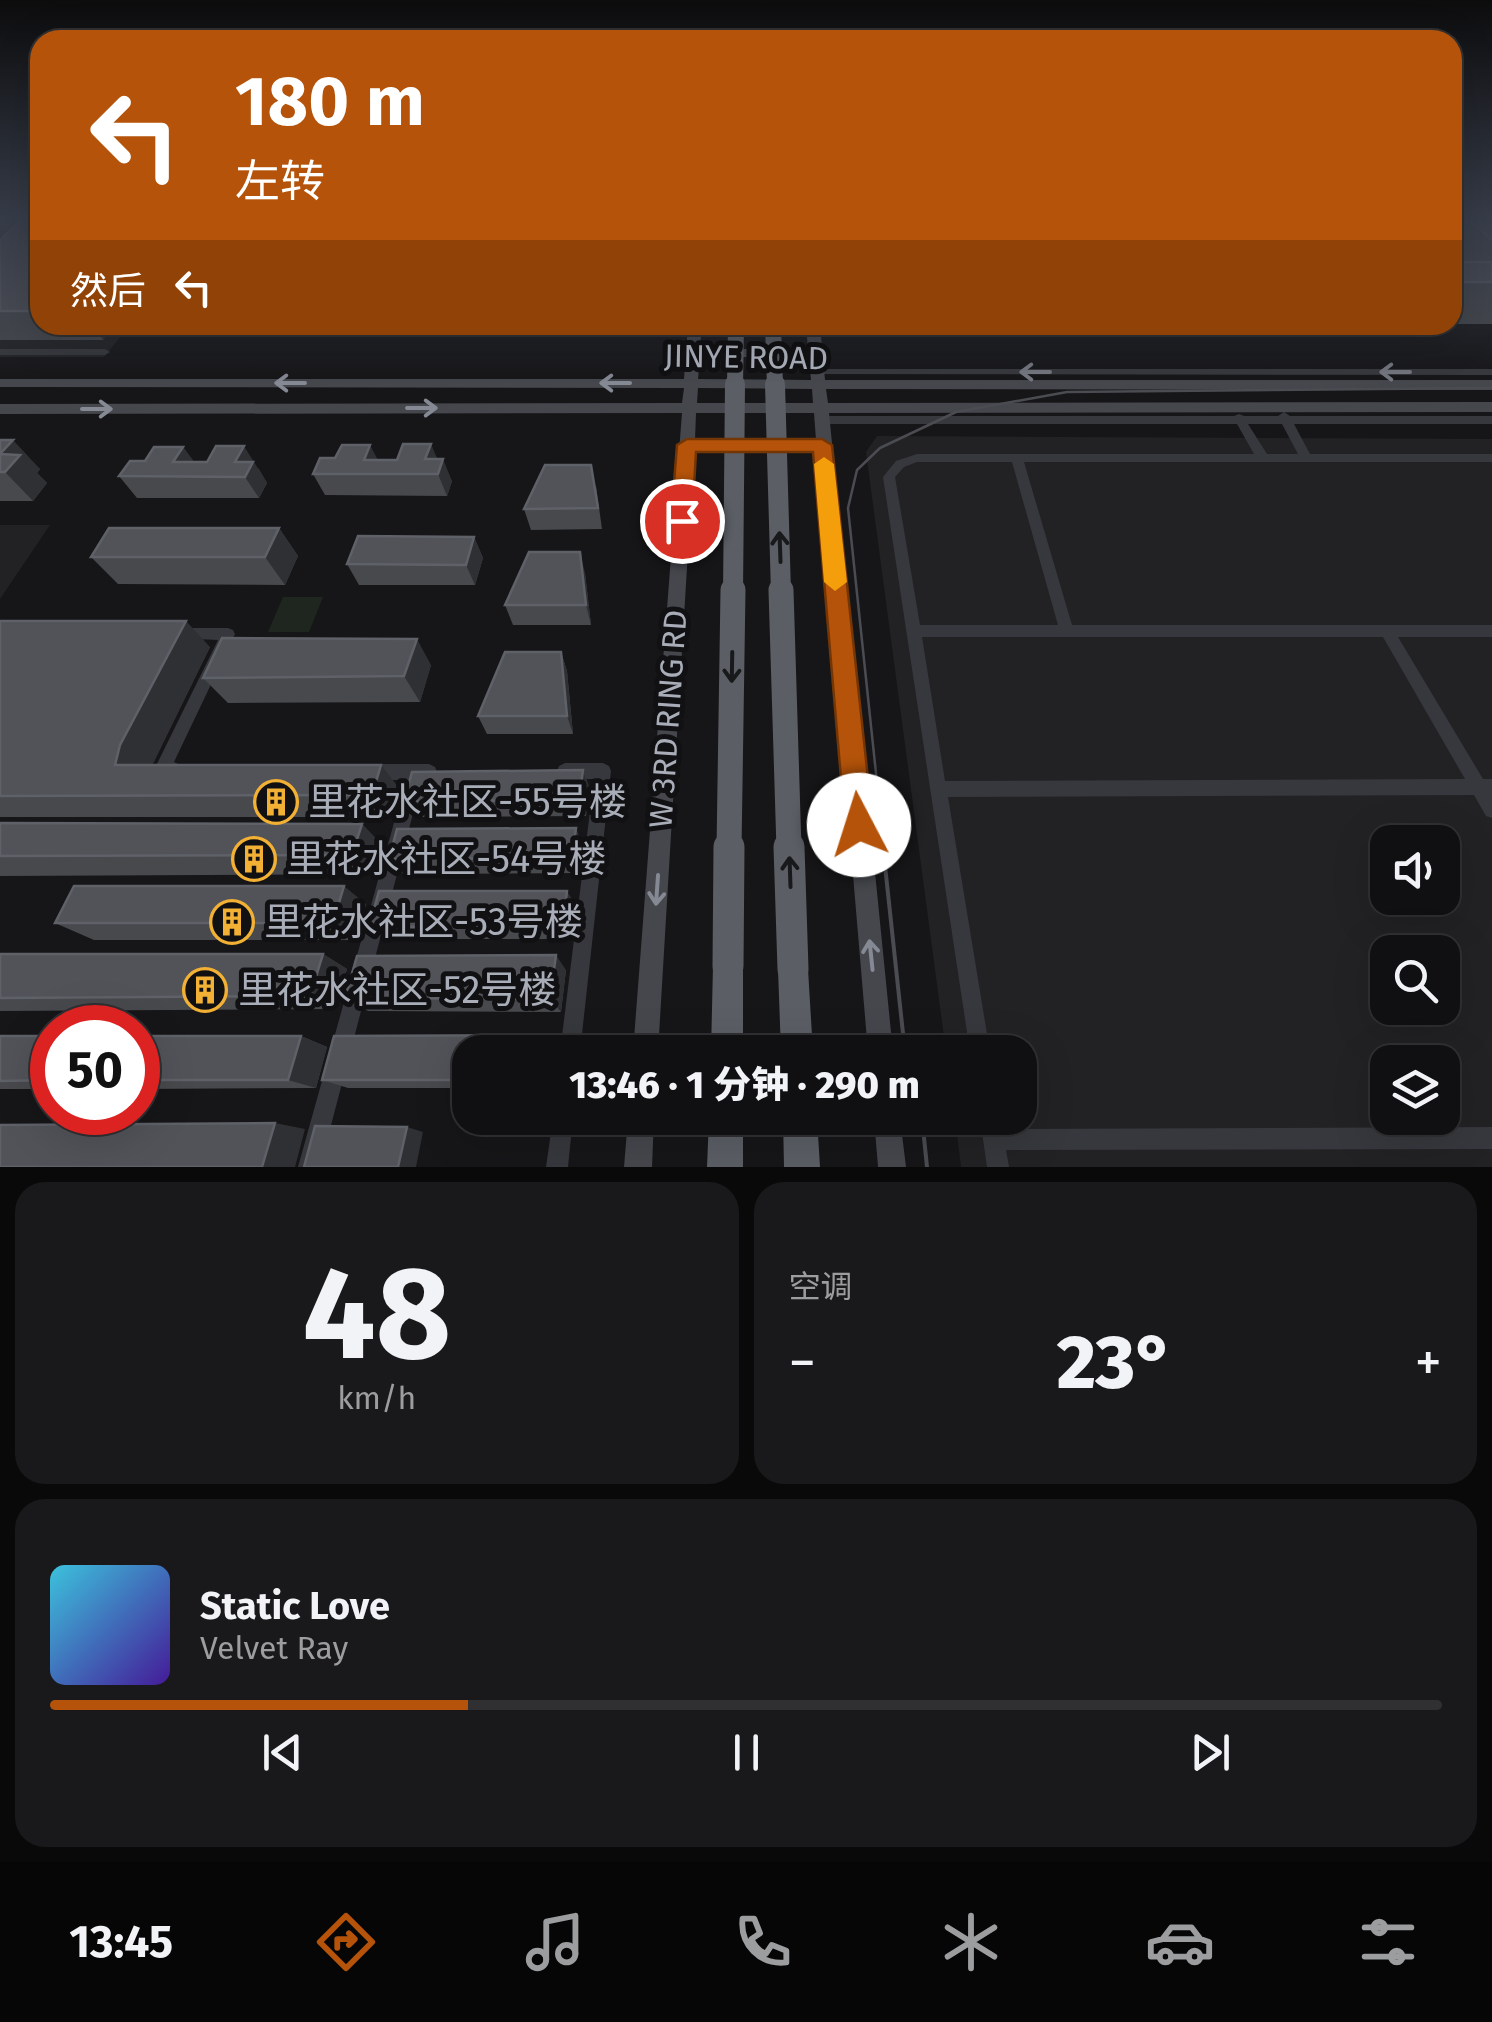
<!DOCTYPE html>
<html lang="zh">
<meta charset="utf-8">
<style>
:root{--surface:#101012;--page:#19191b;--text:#f1f3f6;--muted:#9c9d9f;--line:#303032;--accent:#b45309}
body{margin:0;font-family:"Fira Sans","Noto Sans SC",sans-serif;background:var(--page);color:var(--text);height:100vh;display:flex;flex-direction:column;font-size:38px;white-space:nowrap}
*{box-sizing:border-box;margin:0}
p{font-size:32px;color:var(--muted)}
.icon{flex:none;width:55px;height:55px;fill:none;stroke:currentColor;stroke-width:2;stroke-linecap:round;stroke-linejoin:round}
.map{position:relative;height:1167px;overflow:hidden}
.panel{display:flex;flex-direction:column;gap:15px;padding:15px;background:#09090a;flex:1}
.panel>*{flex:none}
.guide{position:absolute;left:30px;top:30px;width:1432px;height:305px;border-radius:30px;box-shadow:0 10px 40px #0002,0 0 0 2px var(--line);background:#b45309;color:#fff;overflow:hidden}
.buttons{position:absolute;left:1370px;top:825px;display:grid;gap:20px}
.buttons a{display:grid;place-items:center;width:90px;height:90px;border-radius:20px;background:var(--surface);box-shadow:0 10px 40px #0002,0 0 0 2px var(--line);font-size:50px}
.speed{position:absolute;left:30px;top:1005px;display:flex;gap:20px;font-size:50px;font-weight:700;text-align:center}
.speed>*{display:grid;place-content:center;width:130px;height:130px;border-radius:50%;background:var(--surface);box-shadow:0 10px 40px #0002,0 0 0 2px var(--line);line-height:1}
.speed .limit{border:15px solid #d22;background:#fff;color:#111}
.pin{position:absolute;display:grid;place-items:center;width:85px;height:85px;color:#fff;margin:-42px;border:5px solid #fff;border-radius:50%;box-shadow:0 2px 10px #0007}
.me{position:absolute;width:110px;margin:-55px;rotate:355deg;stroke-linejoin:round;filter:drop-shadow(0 0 8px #0008)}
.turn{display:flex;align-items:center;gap:35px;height:210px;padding:0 40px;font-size:45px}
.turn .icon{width:130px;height:130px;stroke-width:2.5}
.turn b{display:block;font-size:70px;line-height:85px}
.then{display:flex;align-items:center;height:95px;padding:0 40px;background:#0003;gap:20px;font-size:38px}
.big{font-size:75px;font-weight:800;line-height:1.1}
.panel .card{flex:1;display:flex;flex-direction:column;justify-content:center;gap:15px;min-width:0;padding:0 35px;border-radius:30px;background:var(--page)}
.panel .dial{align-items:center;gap:0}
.dial b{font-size:130px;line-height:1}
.song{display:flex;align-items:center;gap:30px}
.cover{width:120px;height:120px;border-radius:15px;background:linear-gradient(135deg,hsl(190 70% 55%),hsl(260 70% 35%))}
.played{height:10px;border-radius:5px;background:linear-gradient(90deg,var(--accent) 30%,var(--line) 30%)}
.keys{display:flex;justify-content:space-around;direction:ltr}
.heat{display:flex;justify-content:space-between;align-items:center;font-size:55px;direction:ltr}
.panel .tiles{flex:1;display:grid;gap:15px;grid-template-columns:1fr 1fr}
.card:last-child{grid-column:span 2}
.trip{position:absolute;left:452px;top:1035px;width:585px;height:100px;border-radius:30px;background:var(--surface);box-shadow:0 10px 40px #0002,0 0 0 2px var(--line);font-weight:800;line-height:100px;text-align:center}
.dock{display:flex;height:160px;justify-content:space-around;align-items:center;background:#060607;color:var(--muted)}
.dock .icon{width:70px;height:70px}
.dock .on{color:var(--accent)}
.dock b{font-size:45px;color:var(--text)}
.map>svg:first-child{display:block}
.built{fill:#222225;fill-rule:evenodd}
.green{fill:#1e261f}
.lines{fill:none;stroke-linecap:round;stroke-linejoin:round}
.minor{fill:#37383d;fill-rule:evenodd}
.secondary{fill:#45474d;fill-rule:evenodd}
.trunk{fill:#5b5e65;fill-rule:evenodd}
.tram-far1{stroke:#4a4c52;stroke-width:2.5}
.tram{stroke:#4a4c52;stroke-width:4}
.trunk-bridge-far3{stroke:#5b5e65;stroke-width:16}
.trunk-bridge-far2{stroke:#5b5e65;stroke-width:20}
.trunk-bridge-far1{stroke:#5b5e65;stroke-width:25}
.trunk-bridge{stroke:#5b5e65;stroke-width:31}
.wall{fill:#47494d}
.shaded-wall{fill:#2f3033}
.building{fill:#525359;stroke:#5f6168;stroke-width:2.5}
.oneway{stroke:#757881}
.oneway2{stroke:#858993}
.oneway3{stroke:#18191b}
.route{fill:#b45309;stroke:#753606;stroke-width:2.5}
.slow{fill:#f59e0b}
.labels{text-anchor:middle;stroke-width:10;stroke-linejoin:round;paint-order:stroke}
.street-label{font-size:32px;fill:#a8adb8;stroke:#111113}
.near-poi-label{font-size:38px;fill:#a8adb8;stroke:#111113;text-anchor:start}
</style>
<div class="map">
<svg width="1492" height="1167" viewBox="0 0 1492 1167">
<rect width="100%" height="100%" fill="#161618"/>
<path class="built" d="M0,219H40V325H130L104,357H0Z
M877,436L1492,439V1167H961L955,1118H1020V1052H946L866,452ZM1388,842H1442V898H1388ZM1388,952H1442V1008H1388ZM1388,1062H1442V1118H1388Z
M0,525H50L0,599Z"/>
<path class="green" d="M283,597H323L309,632H268Z"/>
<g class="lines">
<path class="minor" d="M0,349H105L110,352L105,355H0Z
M816,369H1492V375L812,374L811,372Z
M1284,412L1290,416H1492V424H1294L1310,454H1492V462H1024L1072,625H1492V637H1398L1483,779H1492V818L1486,816L1474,795L948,797L990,1052H970L883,477L896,461L917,454H1254L1237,424H820L814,420L820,416H1234L1239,414L1244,416H1278ZM1248,424H1282L1298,454H1267ZM917,462H1012L1058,625H920L895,477L904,467ZM922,637H1383L1465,779L945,781Z
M181,628H228L233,630L235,634L174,762L180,765L182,770L180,775L174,778L156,775L154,770L218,640L176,638L174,634L176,630Z
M565,763H603L609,766L611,771L580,1052H560L594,779H565L559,776L557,771L559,766Z
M370,764H429L435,767L437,772L435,777L413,780L418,782L420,787L320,1167H298L404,787L406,782L411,780H370L364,777L362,772L364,767Z
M553,1118H573L568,1167H546Z
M980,1118H1000L1002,1129L1492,1127V1149L1006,1150L1009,1167H987Z"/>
<path class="secondary" d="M688,325H702L700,349H808L806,325H820L825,380H1492V390L826,389L828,403L1492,402V412L829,413L893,1052H868L817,450H694L658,1052H633L682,413L0,414V404L682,403L684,388L0,387V379H684ZM700,357H809L811,380L698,379ZM698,388L812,389L813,403H697ZM696,413H814L816,440H695Z
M628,1118H654L652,1167H624Z
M874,1118H900L906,1167H878Z"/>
<path class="trunk" d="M728,951L739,955L743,966V1052H711L713,966L717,955Z
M793,954L804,958L808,969L813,1052H781L778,969L782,958Z
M709,1118H743V1167H707Z
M783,1118H817L820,1167H784Z"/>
<path class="tram-far1" d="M884,849L848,508L857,470L880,448L956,412L1067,392L1492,388"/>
<path class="tram" d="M883,847L905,1052
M922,1118L927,1167"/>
<path class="trunk-bridge-far3" d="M773,325L775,386
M735,386L736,325"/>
<path class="trunk-bridge-far2" d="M775,384L781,593
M733,593L735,384"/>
<path class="trunk-bridge-far1" d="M781,590L789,849
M729,849L733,590"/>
<path class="trunk-bridge" d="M789,847L793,969
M728,966L729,847"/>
</g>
<path class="wall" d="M40,219V325H115L103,340H0V240Z
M1452,219H1492V324H1452Z
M890,325H959L958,331H890Z
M993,325H1119L1114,336H993Z
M1158,325H1355L1350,333H1161Z
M0,440L40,469L37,473L47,483L33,501H0Z
M183,447L194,462L258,468L267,483L259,498H137L119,476L145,461Z
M437,459L452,481L447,496L325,495L313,474L378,460Z
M596,486L602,529L531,530L524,509Z
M279,528L298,556L285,585L118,584L91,557Z
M474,537L483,558L475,585H359L347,564Z
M585,573L591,625H513L505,605Z
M0,621L210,647L152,765L399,788L391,817H0Z
M561,652L567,671L573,734H487L478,716Z
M431,665L420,702L228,703L203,678Z
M583,770L589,787L586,816L417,817L404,801Z
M0,823L362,824L382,845L373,874L0,876Z
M582,843L579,873L403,874L389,859Z
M366,904L356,940H94L55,923Z
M575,904L570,939H385L369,927Z
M0,954H323L347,969L335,1009L0,1011Z
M566,970L561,1012L368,1011L345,998Z
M545,1035L557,1046L470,1052V1088H348L322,1080Z
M0,1036H52V1089H0Z
M138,1036H301L327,1047L316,1088L138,1089Z"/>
<path class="shaded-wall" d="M0,219H19L0,237Z
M93,325H115L103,340Z
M13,440L40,469L37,473L47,483L33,501L5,472L0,454Z
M431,444L440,465L425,459Z
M370,445L381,466L364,460Z
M244,446L267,483L259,498L235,462Z
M183,447L199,469L173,462Z
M443,459L452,481L447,496L438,474Z
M279,528L298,556L285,585L265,557Z
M474,537L483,558L475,585L466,565Z
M580,552L585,573L591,625L586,605Z
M186,621L210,647L151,768L115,765L120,745Z
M417,639L431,665L420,702L404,676Z
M561,652L567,671L573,734L567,716Z
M381,765L399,788L391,817L372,795Z
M583,770L589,787L586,816L579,800Z
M362,824L382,845L373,874L352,855Z
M576,828L582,843L579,873L572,858Z
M344,886L366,904L356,940L333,923Z
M567,891L575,904L570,939L563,926Z
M323,954L347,969L335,1009L310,996Z
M556,955L566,970L561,1012L550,999Z
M545,1035L557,1046L560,1052H548Z
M301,1036L327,1047L316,1088L288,1080Z
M275,1123L305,1129L295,1167H262Z
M407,1127L423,1132L416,1167H398Z"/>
<path class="building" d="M22,219H40V311H0V240Z
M1470,219H1492V240Z
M1452,262H1492V282H1452Z
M0,440H13L0,454L20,455L5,472H0Z
M403,444H431L425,459H443L438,474H313L320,458H335L342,445H370L364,460H397Z
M216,446H244L235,462H253L245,477L119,476L130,461H145L154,447H183L173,462H207Z
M545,465H591L598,508L524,509Z
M109,528H279L265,557H91Z
M358,536L474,537L466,565L347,564Z
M529,552H580L586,605H505Z
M0,621H186L120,745L115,765H381L372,795L0,796Z
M222,638L417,639L404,676L203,678Z
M505,652H561L567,716H478Z
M583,770L579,800L404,801L412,772Z
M0,823L362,824L352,855L0,856Z
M576,828L572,858L389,859L397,829Z
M74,886H344L333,923H55Z
M379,891H567L563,926L369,927Z
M0,954H323L310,996L0,998Z
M556,955L550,999L345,998L357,956Z
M545,1035L549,1045L548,1052H470V1080H322L334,1036Z
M0,1036H52V1080L0,1081Z
M138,1036H301L288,1080H138Z
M275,1123L262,1167H0V1125Z
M315,1126L407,1127L398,1167H304Z"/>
<defs><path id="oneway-shaft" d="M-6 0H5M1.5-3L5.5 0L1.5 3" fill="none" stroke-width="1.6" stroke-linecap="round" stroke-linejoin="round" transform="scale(2.5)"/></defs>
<g class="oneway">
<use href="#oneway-shaft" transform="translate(1035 372) rotate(-180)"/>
<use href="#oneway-shaft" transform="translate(1395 372) rotate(-180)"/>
</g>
<g class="oneway2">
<use href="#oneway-shaft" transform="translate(290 383) rotate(180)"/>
<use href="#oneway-shaft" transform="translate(615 383) rotate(180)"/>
<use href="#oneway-shaft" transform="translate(422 408)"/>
<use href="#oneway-shaft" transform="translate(97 409)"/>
<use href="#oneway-shaft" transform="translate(657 890) rotate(94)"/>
<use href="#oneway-shaft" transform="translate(871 955) rotate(-96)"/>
</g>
<g class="oneway3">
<use href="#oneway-shaft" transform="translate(780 547) rotate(-92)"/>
<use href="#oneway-shaft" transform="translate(732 667) rotate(91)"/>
<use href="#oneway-shaft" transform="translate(790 872) rotate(-92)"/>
</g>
<linearGradient id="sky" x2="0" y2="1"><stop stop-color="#0c0c0d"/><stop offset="0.57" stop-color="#363c48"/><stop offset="1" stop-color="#363c48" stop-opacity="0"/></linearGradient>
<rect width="1492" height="383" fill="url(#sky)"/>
<path class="route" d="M687,439H822L832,445L873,825L869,834L859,838L849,834L845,825L813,452H696L692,521L682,529L671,521L677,445Z"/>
<path class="slow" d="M824,457L834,464L847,582L835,591L824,582L814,464Z"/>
<defs>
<g id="building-ring" transform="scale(2.25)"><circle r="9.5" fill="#111113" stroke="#f2b134" stroke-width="1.5"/><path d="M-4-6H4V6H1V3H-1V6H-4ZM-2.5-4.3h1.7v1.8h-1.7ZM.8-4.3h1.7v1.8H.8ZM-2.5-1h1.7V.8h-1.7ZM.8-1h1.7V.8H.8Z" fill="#f2b134"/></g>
</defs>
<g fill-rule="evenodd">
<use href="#building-ring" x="276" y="802"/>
<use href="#building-ring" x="254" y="859"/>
<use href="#building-ring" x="232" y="922"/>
<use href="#building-ring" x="205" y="990"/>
</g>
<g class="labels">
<g class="street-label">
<text transform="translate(746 357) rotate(1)" y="11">JINYE ROAD</text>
<text transform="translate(668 719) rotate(-86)" y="11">W 3RD RING RD</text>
</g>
<g class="near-poi-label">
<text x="308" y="815">里花水社区-55号楼</text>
<text x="286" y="872">里花水社区-54号楼</text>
<text x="264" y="935">里花水社区-53号楼</text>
<text x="238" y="1003">里花水社区-52号楼</text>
</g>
</g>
</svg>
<div class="buttons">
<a><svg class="icon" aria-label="sound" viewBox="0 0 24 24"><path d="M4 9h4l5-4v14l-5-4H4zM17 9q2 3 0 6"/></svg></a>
<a><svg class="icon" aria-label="search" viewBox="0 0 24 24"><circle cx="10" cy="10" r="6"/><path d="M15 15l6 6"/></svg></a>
<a><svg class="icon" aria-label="layers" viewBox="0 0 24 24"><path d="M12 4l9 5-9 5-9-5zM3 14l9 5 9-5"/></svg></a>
</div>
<div class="speed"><div class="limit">50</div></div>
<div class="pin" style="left:682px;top:521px;background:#d93025"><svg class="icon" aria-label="arrive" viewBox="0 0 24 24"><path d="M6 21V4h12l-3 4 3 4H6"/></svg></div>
<svg class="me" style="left:859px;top:825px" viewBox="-20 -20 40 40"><circle r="19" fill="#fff"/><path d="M0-13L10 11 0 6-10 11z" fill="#b45309"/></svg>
<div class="trip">13:46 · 1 分钟 · 290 m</div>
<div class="guide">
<div class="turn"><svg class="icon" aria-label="left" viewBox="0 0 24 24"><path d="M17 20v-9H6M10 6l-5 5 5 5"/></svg><div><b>180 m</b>左转</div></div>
<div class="then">然后<svg class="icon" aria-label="left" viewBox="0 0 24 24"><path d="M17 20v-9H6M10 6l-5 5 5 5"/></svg></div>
</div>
</div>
<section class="panel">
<div class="tiles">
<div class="card dial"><b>48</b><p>km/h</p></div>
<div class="card"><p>空调</p>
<div class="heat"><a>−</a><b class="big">23°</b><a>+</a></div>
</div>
<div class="card">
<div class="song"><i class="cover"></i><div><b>Static Love</b><p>Velvet Ray</p></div></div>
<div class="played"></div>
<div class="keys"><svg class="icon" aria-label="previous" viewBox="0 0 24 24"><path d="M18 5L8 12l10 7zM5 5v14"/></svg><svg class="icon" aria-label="pause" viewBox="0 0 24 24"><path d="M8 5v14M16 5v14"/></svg><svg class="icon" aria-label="next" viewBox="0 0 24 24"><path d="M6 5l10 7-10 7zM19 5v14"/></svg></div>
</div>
</div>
</section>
<nav class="dock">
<b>13:45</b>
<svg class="icon on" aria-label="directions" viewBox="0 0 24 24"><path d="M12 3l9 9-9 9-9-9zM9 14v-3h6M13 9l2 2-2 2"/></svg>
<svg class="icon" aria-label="music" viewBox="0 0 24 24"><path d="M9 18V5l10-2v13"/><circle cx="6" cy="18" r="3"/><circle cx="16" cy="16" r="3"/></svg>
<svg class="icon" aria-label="phone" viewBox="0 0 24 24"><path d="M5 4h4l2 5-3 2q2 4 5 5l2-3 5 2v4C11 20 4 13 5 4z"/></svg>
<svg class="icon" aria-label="climate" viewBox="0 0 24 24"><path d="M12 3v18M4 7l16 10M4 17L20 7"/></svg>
<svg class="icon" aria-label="car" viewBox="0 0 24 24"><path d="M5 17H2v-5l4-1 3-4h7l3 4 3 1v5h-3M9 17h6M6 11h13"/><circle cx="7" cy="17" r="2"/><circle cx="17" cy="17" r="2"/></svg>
<svg class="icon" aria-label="filters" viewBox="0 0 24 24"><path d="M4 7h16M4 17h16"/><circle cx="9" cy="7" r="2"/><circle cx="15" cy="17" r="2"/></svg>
</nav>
